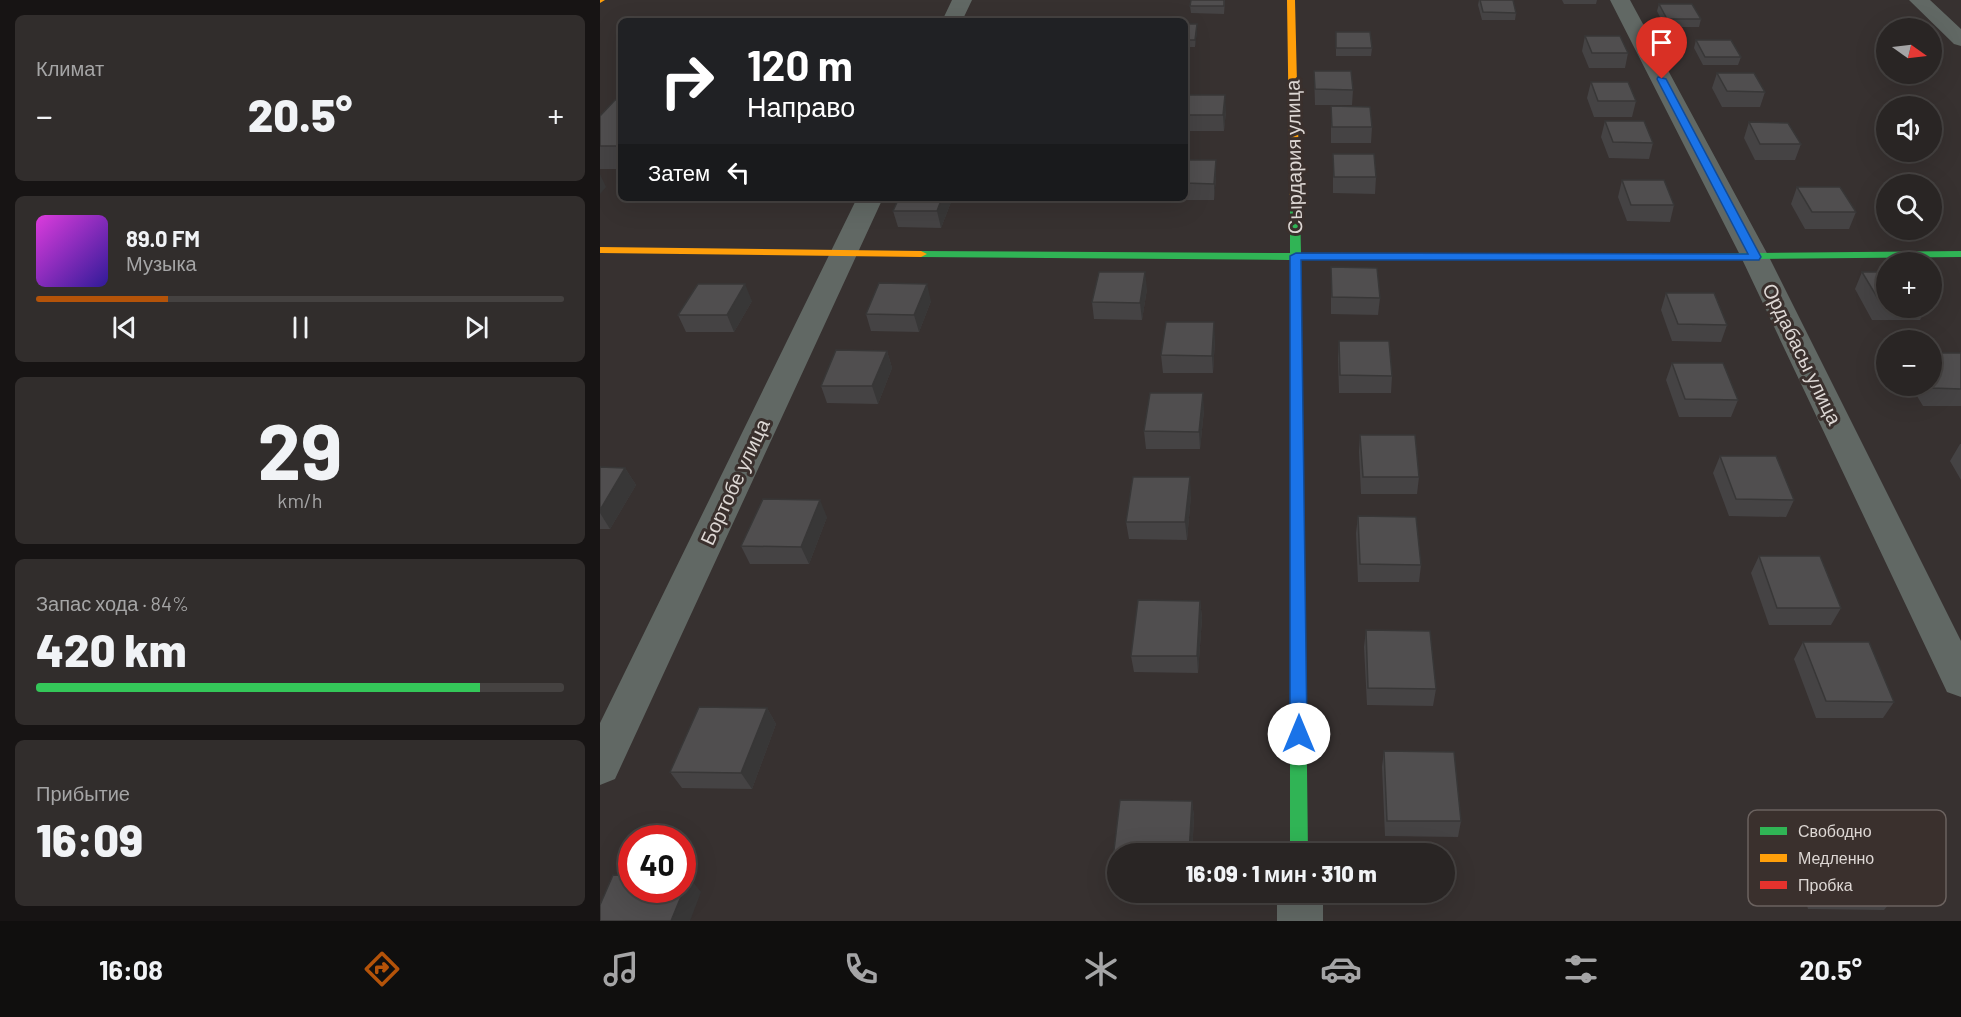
<!DOCTYPE html>
<html lang="ru">
<meta charset="utf-8">
<style>
:root{--surface:#292524;--page:#312d2c;--text:#f1f3f6;--muted:#a5a5a6;--line:#454241;--accent:#b45309}
body{margin:0;font-family:Barlow,sans-serif;background:var(--page);color:var(--text);height:100vh;display:flex;flex-direction:column;font-size:22px;white-space:nowrap}
*{box-sizing:border-box;margin:0}
p{font-size:20px;color:var(--muted)}
.icon{flex:none;width:33px;height:33px;fill:none;stroke:currentColor;stroke-width:2;stroke-linecap:round;stroke-linejoin:round}
.map{position:relative;flex:1;overflow:hidden}
.sheet{display:flex;flex-direction:column;gap:15px;padding:15px;background:#171414;width:600px}
.sheet>*{flex:none}
.guide{position:absolute;left:18px;top:18px;width:570px;height:183px;border-radius:9px;box-shadow:0 6px 24px #0002,0 0 0 2px var(--line);background:#202124;color:#fff;overflow:hidden}
.needle{width:39px;rotate:104deg}
.fabs{position:absolute;left:1276px;top:18px;display:grid;gap:12px}
.fabs a{display:grid;place-items:center;width:66px;height:66px;border-radius:50%;background:var(--surface);box-shadow:0 6px 24px #0002,0 0 0 2px var(--line);font-size:30px}
.speed{position:absolute;left:18px;top:825px;display:flex;gap:12px;font-size:30px;font-weight:700;text-align:center}
.speed>*{display:grid;place-content:center;width:78px;height:78px;border-radius:50%;background:var(--surface);box-shadow:0 6px 24px #0002,0 0 0 2px var(--line);line-height:1}
.speed .limit{border:9px solid #d22;background:#fff;color:#111}
.pin{position:absolute;display:grid;place-items:center;width:51px;height:51px;color:#fff;margin:-62px -26px;border-radius:50% 50% 50% 0;rotate:-45deg;box-shadow:0 0 6px #0007}
.pin .icon{rotate:45deg}
.me{position:absolute;width:66px;margin:-33px;rotate:0deg;stroke-linejoin:round;filter:drop-shadow(0 0 4px #0008)}
.turn{display:flex;align-items:center;gap:21px;height:126px;padding:0 30px;font-size:27px}
.turn .icon{width:78px;height:78px;stroke-width:2.5}
.turn b{display:block;font-size:42px;line-height:51px}
.then{display:flex;align-items:center;height:57px;padding:0 30px;background:#0003;gap:12px;font-size:22px}
.big{font-size:45px;font-weight:800;line-height:1.1}
.sheet .tile{flex:1;display:flex;flex-direction:column;justify-content:center;gap:9px;min-width:0;padding:0 21px;border-radius:9px;background:var(--page)}
.sheet .dial{align-items:center;gap:0}
.dial b{font-size:78px;line-height:1}
.song{display:flex;align-items:center;gap:18px}
.cover{width:72px;height:72px;border-radius:9px;background:linear-gradient(135deg,hsl(300 70% 55%),hsl(250 70% 35%))}
.played{height:6px;border-radius:3px;background:linear-gradient(90deg,var(--accent) 25%,var(--line) 25%)}
.keys{display:flex;justify-content:space-around;direction:ltr}
.heat{display:flex;justify-content:space-between;align-items:center;font-size:33px;direction:ltr}
.charge{height:9px;border-radius:4px;background:linear-gradient(90deg,#34c759 84%,var(--line) 0)}
.trip{position:absolute;left:507px;top:843px;width:348px;height:60px;border-radius:30px;background:var(--surface);box-shadow:0 6px 24px #0002,0 0 0 2px var(--line);font-weight:800;line-height:60px;text-align:center}
.menu{display:flex;height:96px;justify-content:space-around;align-items:center;background:#100f0e;color:var(--muted)}
.menu .icon{width:42px;height:42px}
.menu .selected{color:var(--accent)}
.menu b{font-size:27px;color:var(--text)}
main{display:flex;flex:1;min-height:0}
.map>svg:first-child{display:block}
.lines{fill:none;stroke-linecap:round;stroke-linejoin:round}
.street{fill:#616864;fill-rule:evenodd}
.fast{fill:#30b455;fill-rule:evenodd}
.slow{fill:#ff9f0a;fill-rule:evenodd}
.jam{fill:#e5322d;fill-rule:evenodd}
.wall{fill:#454344}
.shaded-wall{fill:#383737}
.building{fill:#504e4f;stroke:#383737;stroke-width:1.5}
.route{fill:#1a73e8;stroke:#114b97;stroke-width:1.5}
.labels{text-anchor:middle;stroke-width:6;stroke-linejoin:round;paint-order:stroke}
.street-label{font-size:20px;fill:#ddd7d4;stroke:#3a302d}
.key{fill:#3a302d;stroke:#6b625f;stroke-width:1.5}
.key-label{font-size:16px;fill:#ddd7d4}
</style>
<main>
<section class="sheet">
<div class="tile"><p>Климат</p>
<div class="heat"><a>−</a><b class="big">20.5°</b><a>+</a></div>
</div>
<div class="tile">
<div class="song"><i class="cover"></i><div><b>89.0 FM</b><p>Музыка</p></div></div>
<div class="played"></div>
<div class="keys"><svg class="icon" aria-label="previous" viewBox="0 0 24 24"><path d="M18 5L8 12l10 7zM5 5v14"/></svg><svg class="icon" aria-label="pause" viewBox="0 0 24 24"><path d="M8 5v14M16 5v14"/></svg><svg class="icon" aria-label="next" viewBox="0 0 24 24"><path d="M6 5l10 7-10 7zM19 5v14"/></svg></div>
</div>
<div class="tile dial"><b>29</b><p>km/h</p></div>
<div class="tile"><p>Запас хода · 84%</p><b class="big">420 km</b><div class="charge"></div></div>
<div class="tile"><p>Прибытие</p><b class="big">16:09</b></div>
</section>
<div class="map">
<svg width="1361" height="921" viewBox="0 0 1361 921">
<rect width="100%" height="100%" fill="#373130"/>
<g class="lines">
<path class="street" d="M352,0H372L362,21H342Z
M1010,0H1030L1169,257L1361,641V697L1347,692L1141,257Z
M1309,0H1330L1361,29V46L1354,44Z
M257,198H283L15,779L0,785V723Z
M677,892H723V921H677Z"/>
<path class="fast" d="M695,206L700,209L701,253L802,254L808,257L802,260H701L708,854H690V260L321,257L315,254L321,251L690,253V209Z
M1361,251V257L1068,260L1062,257L1068,254Z"/>
<path class="slow" d="M0,0H5L0,3Z
M687,0H695L700,209L695,212L690,209Z
M0,247L321,251L327,254L321,257L0,253Z"/>
<path class="jam" d="M802,254H1068L1074,257L1068,260L798,259L796,257Z"/>
</g>
<path class="wall" d="M625,0L624,14L591,13L590,6Z
M879,0H913L916,13L915,20H882L878,5Z
M962,0H997L996,4H964Z
M1059,4L1101,19L1099,27H1065L1057,11Z
M585,24L597,31L595,47H585Z
M736,32L772,48L771,56H736Z
M985,36L1028,53L1025,68H989L982,51Z
M1096,40L1141,57L1138,65H1103L1094,48Z
M714,71L753,90L752,105H715Z
M1117,73L1165,92L1160,107H1122L1112,88Z
M991,82L1036,101L1032,117H994L987,98Z
M21,100V169H0V116Z
M731,106L772,127L771,143H731Z
M585,110L626,111L624,131H585Z
M1005,121L1053,143L1049,159L1009,158L1001,137Z
M1149,122L1201,144L1195,160H1155L1144,138Z
M733,154L776,177L775,194L733,193Z
M585,160L616,176L614,200H573L572,198H585Z
M1022,180L1074,205L1070,222L1027,221L1018,197Z
M1197,187L1256,212L1249,229H1205L1191,204Z
M99,198H146L143,203L101,202Z
M299,198H350L351,202L341,228L298,227L293,211Z
M731,267L780,298L778,315L731,314Z
M1262,272H1287V308H1326L1320,320H1272L1255,289Z
M547,289L542,320L494,319L492,302Z
M1066,293L1127,325L1121,342L1072,341L1061,310Z
M152,301L134,332H86L78,315Z
M331,301L319,332L271,331L266,314Z
M615,339L613,373H563L561,355Z
M739,341L792,376L791,393H739L738,358Z
M287,351L292,368L278,404L227,403L221,386Z
M1361,353V406H1323L1311,386H1332Z
M1072,363L1138,400L1131,417H1079L1066,380Z
M604,410L600,449H546L544,431Z
M760,435L819,477L817,494H761L759,452Z
M1360,444H1361V480L1350,461Z
M1120,456L1194,500L1186,517L1129,516L1113,473Z
M0,467L25,468L36,485L10,529H0Z
M591,495L587,540L529,539L526,522Z
M758,516L821,565L819,582H758L756,533Z
M227,517L209,564H150L141,546Z
M1159,556L1241,608L1231,625H1169L1151,573Z
M600,601L602,618L598,673L534,672L531,656Z
M766,630L836,689L833,706L767,705L764,647Z
M1203,642L1294,702L1283,718H1216L1194,659Z
M167,708L176,724L152,789L82,788L70,772Z
M784,751L861,821L858,837L785,836L782,767Z
M520,800L592,801L594,817L592,854H518V890H514L511,875Z
M1194,817L1297,895L1284,910L1208,909L1184,833Z"/>
<path class="shaded-wall" d="M597,24V31L595,47V40Z
M625,95L626,111L624,131L623,115Z
M616,160V176L614,200V184Z
M0,174L6,187L0,194Z
M342,198H350L351,202L341,228L337,211Z
M545,272L547,289L542,320L540,303Z
M145,284L152,301L134,332L127,315Z
M327,284L331,301L319,332L314,315Z
M614,322L615,339L613,373L612,356Z
M287,351L292,368L278,404L272,386Z
M603,393L604,410L600,449L599,432Z
M25,468L36,485L10,529L0,513V510Z
M590,477L591,495L587,540L585,522Z
M220,500L227,517L209,564L201,547Z
M600,601L602,618L598,673L597,656Z
M167,708L176,724L152,789L141,773Z
M592,801L594,817L592,854H589Z
M89,877L101,892L90,921H71Z"/>
<path class="building" d="M591,0H624V6H590Z
M880,0H913L916,13L883,12Z
M1059,4H1092L1101,19H1067Z
M375,19H409L408,21H374Z
M256,20H290L289,21H255Z
M585,24H597L595,40H585Z
M736,32H770L772,48H736Z
M985,36H1020L1028,53H992Z
M1096,40H1131L1141,57H1105Z
M714,71H751L753,90L715,89Z
M1117,73H1154L1165,92L1127,91Z
M991,82H1028L1036,101H998Z
M587,95H625L623,115H585Z
M15,100H21V146H0V116Z
M731,106L770,107L772,127H732Z
M1005,121H1044L1053,143L1013,142Z
M1149,122L1188,123L1201,144H1160Z
M733,154H774L776,177H734Z
M585,160H616L614,184L585,183Z
M1022,180H1064L1074,205H1031Z
M1197,187H1240L1256,212H1212Z
M299,198H342L337,211H293Z
M731,267L777,268L780,298L732,297Z
M499,272H545L540,303L492,302Z
M1262,272H1287V303L1280,302Z
M279,283L327,284L314,315L266,314Z
M98,284H145L127,315H78Z
M1066,293H1114L1127,325L1078,324Z
M566,322H614L612,356L561,355Z
M739,341H789L792,376L740,375Z
M236,350L287,351L272,386H221Z
M1332,353H1361V389L1332,388L1330,386H1332Z
M1072,363H1123L1138,400L1085,399Z
M550,393H603L599,432L544,431Z
M760,435H815L819,477H763Z
M1120,456H1176L1194,500L1136,499Z
M0,467L25,468L0,510Z
M533,477H590L585,522H526Z
M163,499L220,500L201,547L141,546Z
M758,516L816,517L821,565L760,564Z
M1159,556H1220L1241,608H1177Z
M538,600L600,601L597,656H531Z
M766,630L830,631L836,689L768,688Z
M1203,642H1269L1294,702L1226,701Z
M99,707L167,708L141,773L70,772Z
M784,751L854,752L861,821H787Z
M520,800L592,801L589,854H518V875H511Z
M13,875L32,876V890H82V876L89,877L71,921H0V905Z"/>
<path class="route" d="M1058,77L1066,79L1161,257L1159,260H701L707,734L705,739L699,742L693,739L690,734V256L696,253L1148,254L1057,79Z"/>
<g class="labels">
<g class="street-label">
<text transform="translate(694 157) rotate(-91)" y="7">Сырдария улица</text>
<text transform="translate(1202 354) rotate(64)" y="7">Ордабасы улица</text>
<text transform="translate(135 482) rotate(-65)" y="7">Бортобе улица</text>
</g>
</g>
<rect x="1148" y="810" width="198" height="96" rx="9" class="key"/>
<rect x="1160" y="827" width="27" height="8" fill="#30b455"/>
<rect x="1160" y="854" width="27" height="8" fill="#ff9f0a"/>
<rect x="1160" y="881" width="27" height="8" fill="#e5322d"/>
<g class="key-label">
<text x="1198" y="837">Свободно</text>
<text x="1198" y="864">Медленно</text>
<text x="1198" y="891">Пробка</text>
</g>
</svg>
<div class="fabs">
<a><svg class="needle" viewBox="-14 -14 28 28"><path d="M0-13l5 13h-10z" fill="#e53935"/><path d="M0 13l5-13h-10z" fill="#a5a5a6"/></svg></a>
<a><svg class="icon" aria-label="sound" viewBox="0 0 24 24"><path d="M4 9h4l5-4v14l-5-4H4zM17 9q2 3 0 6"/></svg></a>
<a><svg class="icon" aria-label="search" viewBox="0 0 24 24"><circle cx="10" cy="10" r="6"/><path d="M15 15l6 6"/></svg></a>
<a>+</a>
<a>−</a>
</div>
<div class="speed"><div class="limit">40</div></div>
<div class="pin" style="left:1062px;top:79px;background:#d93025"><svg class="icon" aria-label="arrive" viewBox="0 0 24 24"><path d="M6 21V4h12l-3 4 3 4H6"/></svg></div>
<svg class="me" style="left:699px;top:734px" viewBox="-20 -20 40 40"><circle r="19" fill="#fff"/><path d="M0-13L10 11 0 6-10 11z" fill="#1a73e8"/></svg>
<div class="trip">16:09 · 1 мин · 310 m</div>
<div class="guide">
<div class="turn"><svg class="icon" aria-label="right" viewBox="0 0 24 24"><path d="M7 20v-9h11M14 6l5 5-5 5"/></svg><div><b>120 m</b>Направо</div></div>
<div class="then">Затем<svg class="icon" aria-label="left" viewBox="0 0 24 24"><path d="M17 20v-9H6M10 6l-5 5 5 5"/></svg></div>
</div>
</div>
</main>
<nav class="menu">
<b>16:08</b>
<svg class="icon selected" aria-label="directions" viewBox="0 0 24 24"><path d="M12 3l9 9-9 9-9-9zM9 14v-3h6M13 9l2 2-2 2"/></svg>
<svg class="icon" aria-label="music" viewBox="0 0 24 24"><path d="M9 18V5l10-2v13"/><circle cx="6" cy="18" r="3"/><circle cx="16" cy="16" r="3"/></svg>
<svg class="icon" aria-label="phone" viewBox="0 0 24 24"><path d="M5 4h4l2 5-3 2q2 4 5 5l2-3 5 2v4C11 20 4 13 5 4z"/></svg>
<svg class="icon" aria-label="climate" viewBox="0 0 24 24"><path d="M12 3v18M4 7l16 10M4 17L20 7"/></svg>
<svg class="icon" aria-label="car" viewBox="0 0 24 24"><path d="M5 17H2v-5l4-1 3-4h7l3 4 3 1v5h-3M9 17h6M6 11h13"/><circle cx="7" cy="17" r="2"/><circle cx="17" cy="17" r="2"/></svg>
<svg class="icon" aria-label="filters" viewBox="0 0 24 24"><path d="M4 7h16M4 17h16"/><circle cx="9" cy="7" r="2"/><circle cx="15" cy="17" r="2"/></svg>
<b>20.5°</b>
</nav>
